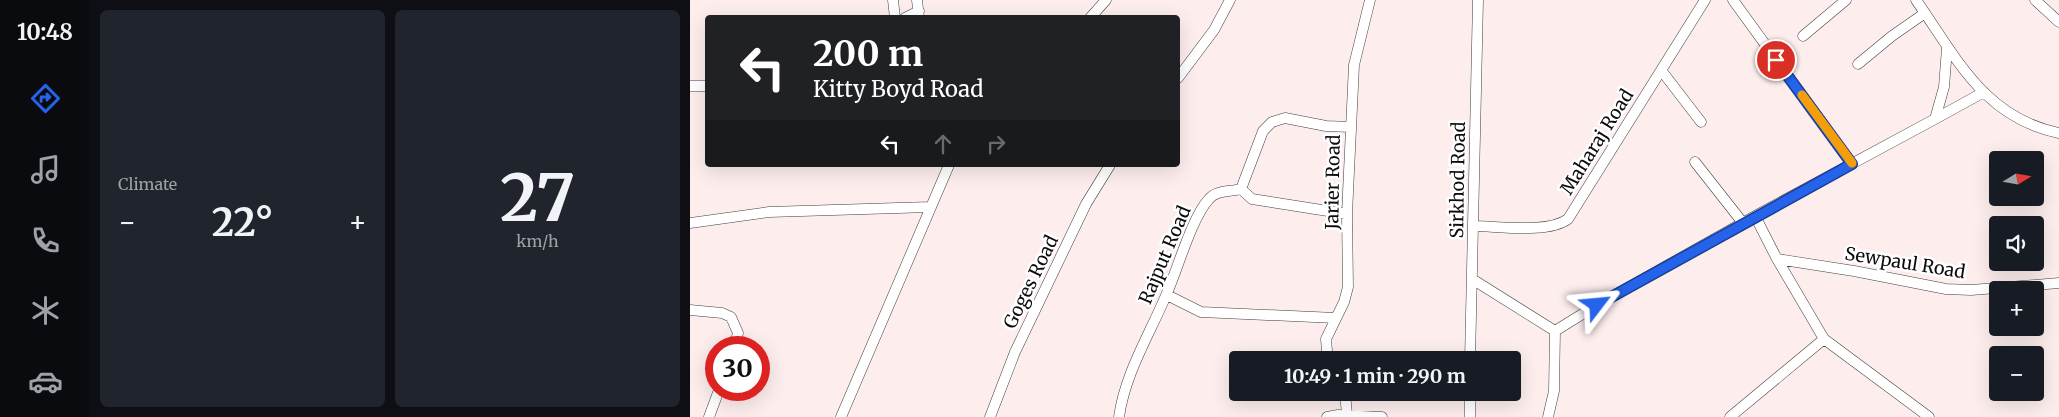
<!DOCTYPE html>
<meta charset="utf-8">
<style>
:root{--surface:#171b24;--page:#20242c;--text:#f1f3f6;--muted:#9ea1a6;--accent:#2563eb}
body{margin:0;font-family:Merriweather,serif;background:var(--page);color:var(--text);height:100vh;display:flex;flex-direction:column;font-size:19px;white-space:nowrap}
*{box-sizing:border-box;margin:0}
p{font-size:16px;color:var(--muted)}
.icon{flex:none;width:28px;height:28px;fill:none;stroke:currentColor;stroke-width:2;stroke-linecap:round;stroke-linejoin:round}
.map{position:relative;flex:1;overflow:hidden}
.panel{display:flex;flex-direction:column;gap:10px;padding:10px;background:#0d0f14;width:600px}
.panel>*{flex:none}
.top-card{position:absolute;left:15px;top:15px;width:475px;height:152px;border-radius:5px;box-shadow:0 5px 20px #0002;background:#202124;color:#fff;overflow:hidden}
.needle{width:32px;rotate:79deg}
.buttons{position:absolute;left:1299px;top:151px;display:grid;gap:10px}
.buttons a{display:grid;place-items:center;width:55px;height:55px;border-radius:5px;background:var(--surface);box-shadow:0 5px 20px #0002;font-size:25px}
.speed{position:absolute;left:15px;top:336px;display:flex;gap:10px;font-size:25px;font-weight:700;text-align:center}
.speed>*{display:grid;place-content:center;width:65px;height:65px;border-radius:50%;background:var(--surface);box-shadow:0 5px 20px #0002;line-height:1}
.speed .limit{border:8px solid #d22;background:#fff;color:#111}
.pin{position:absolute;display:grid;place-items:center;width:42px;height:42px;color:#fff;margin:-21px;border:2px solid #fff;border-radius:50%;box-shadow:0 1px 5px #0007}
.me{position:absolute;width:55px;margin:-28px;rotate:61deg;stroke-linejoin:round;filter:drop-shadow(0 0 4px #0008)}
.turn{display:flex;align-items:center;gap:18px;height:105px;padding:0 25px;font-size:22px}
.turn .icon{width:65px;height:65px;stroke-width:2.5}
.turn b{display:block;font-size:35px;line-height:42px}
.lanes{display:flex;align-items:center;height:48px;padding:0 25px;background:#0003;justify-content:center;gap:25px;direction:ltr}
.lanes .off{opacity:.35}
.big{font-size:38px;font-weight:700;line-height:1.1}
.panel .widget{flex:1;display:flex;flex-direction:column;justify-content:center;gap:8px;min-width:0;padding:0 18px;border-radius:8px;background:var(--page)}
.panel .dial{align-items:center;gap:0}
.dial b{font-size:65px;line-height:1}
.heat{display:flex;justify-content:space-between;align-items:center;font-size:28px;direction:ltr}
.panel .tiles{flex:1;display:grid;gap:10px;grid-template-columns:repeat(2,1fr)}
.trip{position:absolute;left:539px;top:351px;width:292px;height:50px;border-radius:5px;background:var(--surface);box-shadow:0 5px 20px #0002;font-weight:700;line-height:50px;text-align:center}
main{display:flex;flex:1;min-height:0}
.tab-bar{display:flex;flex-direction:column;width:90px;justify-content:space-around;align-items:center;background:#090b0e;color:var(--muted)}
.tab-bar .icon{width:35px;height:35px}
.tab-bar .current{color:var(--accent)}
.tab-bar b{font-size:22px;color:var(--text)}
.map>svg:first-child{display:block}
.lines{fill:none;stroke-linecap:round;stroke-linejoin:round}
.minor-casing{stroke:#3f3f3f;stroke-width:11}
.minor{stroke:#fff;stroke-width:10}
.route-casing{stroke:#184099;stroke-width:12}
.route{stroke:#2563eb;stroke-width:9}
.slow{stroke:#f59e0b;stroke-width:9}
.labels{text-anchor:middle;stroke-width:5;stroke-linejoin:round;paint-order:stroke}
.street-label{font-size:18px;fill:#0c0c0c;stroke:#fff}
</style>
<main>
<nav class="tab-bar">
<b>10:48</b>
<svg class="icon current" aria-label="directions" viewBox="0 0 24 24"><path d="M12 3l9 9-9 9-9-9zM9 14v-3h6M13 9l2 2-2 2"/></svg>
<svg class="icon" aria-label="music" viewBox="0 0 24 24"><path d="M9 18V5l10-2v13"/><circle cx="6" cy="18" r="3"/><circle cx="16" cy="16" r="3"/></svg>
<svg class="icon" aria-label="phone" viewBox="0 0 24 24"><path d="M5 4h4l2 5-3 2q2 4 5 5l2-3 5 2v4C11 20 4 13 5 4z"/></svg>
<svg class="icon" aria-label="climate" viewBox="0 0 24 24"><path d="M12 3v18M4 7l16 10M4 17L20 7"/></svg>
<svg class="icon" aria-label="car" viewBox="0 0 24 24"><path d="M5 17H2v-5l4-1 3-4h7l3 4 3 1v5h-3M9 17h6M6 11h13"/><circle cx="7" cy="17" r="2"/><circle cx="17" cy="17" r="2"/></svg>
</nav>
<section class="panel">
<div class="tiles">
<div class="widget"><p>Climate</p>
<div class="heat"><a>−</a><b class="big">22°</b><a>+</a></div>
</div>
<div class="widget dial"><b>27</b><p>km/h</p></div>
</div>
</section>
<div class="map">
<svg width="1369" height="417" viewBox="0 0 1369 417">
<rect width="100%" height="100%" fill="#fdeded"/>
<g class="lines">
<g class="minor-casing">
<path id="minor" d="M203,0L205,18
M227,0L229,18
M1043,0L1162,164
M1226,0C1266,57 1294,118 1369,133
M1345,0L1369,22
M215,18L229,11
M400,18L416,0
M1113,36L1156,0
M1168,64L1202,36L1235,13
M971,70L1011,122
M488,78L524,30L540,0
M0,86H18
M1245,119L1294,92
M1005,162L1053,223
M551,189L562,199L657,214
M1065,216L1087,259L1134,339L1239,417
M0,223L79,212L240,207
M783,226C808,226 858,234 878,219L1015,0
M1087,259L1164,271L1256,289L1281,290L1369,283
M782,279L865,331L907,305L1065,216L1245,119L1254,87L1257,48
M477,295L511,312L646,318
M0,310L32,313L41,317L48,333L44,348
M641,360L637,351L636,339L654,302L658,287L657,214L664,65L680,0
M780,360L788,0
M655,392L657,415
M19,417L29,390
M151,417L259,165
M300,417L325,352L396,204L420,165
M429,417C435,373 460,334 477,293C488,268 502,217 519,199C526,190 540,192 551,189L573,131L582,122L595,118L636,126L660,127
M637,417L648,415L692,417
M780,417V392
M858,417L864,391L865,331
M1040,417L1134,339"/>
</g>
<use href="#minor" class="minor"/>
</g>
<g class="lines">
<g class="route-casing">
<path id="route" d="M907,305L1162,164L1086,60"/>
</g>
<use href="#route" class="route"/>
<path class="slow" d="M1112,95L1162,163"/>
</g>
<g class="labels">
<g class="street-label">
<text transform="translate(907 142) rotate(-58)" y="6">Maharaj Road</text>
<text transform="translate(768 180) rotate(-89)" y="6">Sirkhod Road</text>
<text transform="translate(643 182) rotate(-89)" y="6">Jarier Road</text>
<text transform="translate(475 255) rotate(-67)" y="6">Rajput Road</text>
<text transform="translate(1215 263) rotate(9)" y="6">Sewpaul Road</text>
<text transform="translate(341 282) rotate(-64)" y="6">Goges Road</text>
</g>
</g>
</svg>
<div class="buttons">
<a><svg class="needle" viewBox="-14 -14 28 28"><path d="M0-13l5 13h-10z" fill="#e53935"/><path d="M0 13l5-13h-10z" fill="#9ea1a6"/></svg></a>
<a><svg class="icon" aria-label="sound" viewBox="0 0 24 24"><path d="M4 9h4l5-4v14l-5-4H4zM17 9q2 3 0 6"/></svg></a>
<a>+</a>
<a>−</a>
</div>
<div class="speed"><div class="limit">30</div></div>
<div class="pin" style="left:1086px;top:60px;background:#d93025"><svg class="icon" aria-label="arrive" viewBox="0 0 24 24"><path d="M6 21V4h12l-3 4 3 4H6"/></svg></div>
<svg class="me" style="left:907px;top:305px" viewBox="-20 -20 40 40"><path d="M0-17L14 15 0 8-14 15z" fill="#2563eb" stroke="#fff" stroke-width="4"/></svg>
<div class="trip">10:49 · 1 min · 290 m</div>
<div class="top-card">
<div class="turn"><svg class="icon" aria-label="left" viewBox="0 0 24 24"><path d="M17 20v-9H6M10 6l-5 5 5 5"/></svg><div><b>200 m</b>Kitty Boyd Road</div></div>
<div class="lanes"><svg class="icon" aria-label="left" viewBox="0 0 24 24"><path d="M17 20v-9H6M10 6l-5 5 5 5"/></svg><svg class="icon off" aria-label="ahead" viewBox="0 0 24 24"><path d="M12 20V5M6 11l6-6 6 6"/></svg><svg class="icon off" aria-label="right" viewBox="0 0 24 24"><path d="M7 20v-9h11M14 6l5 5-5 5"/></svg></div>
</div>
</div>
</main>
